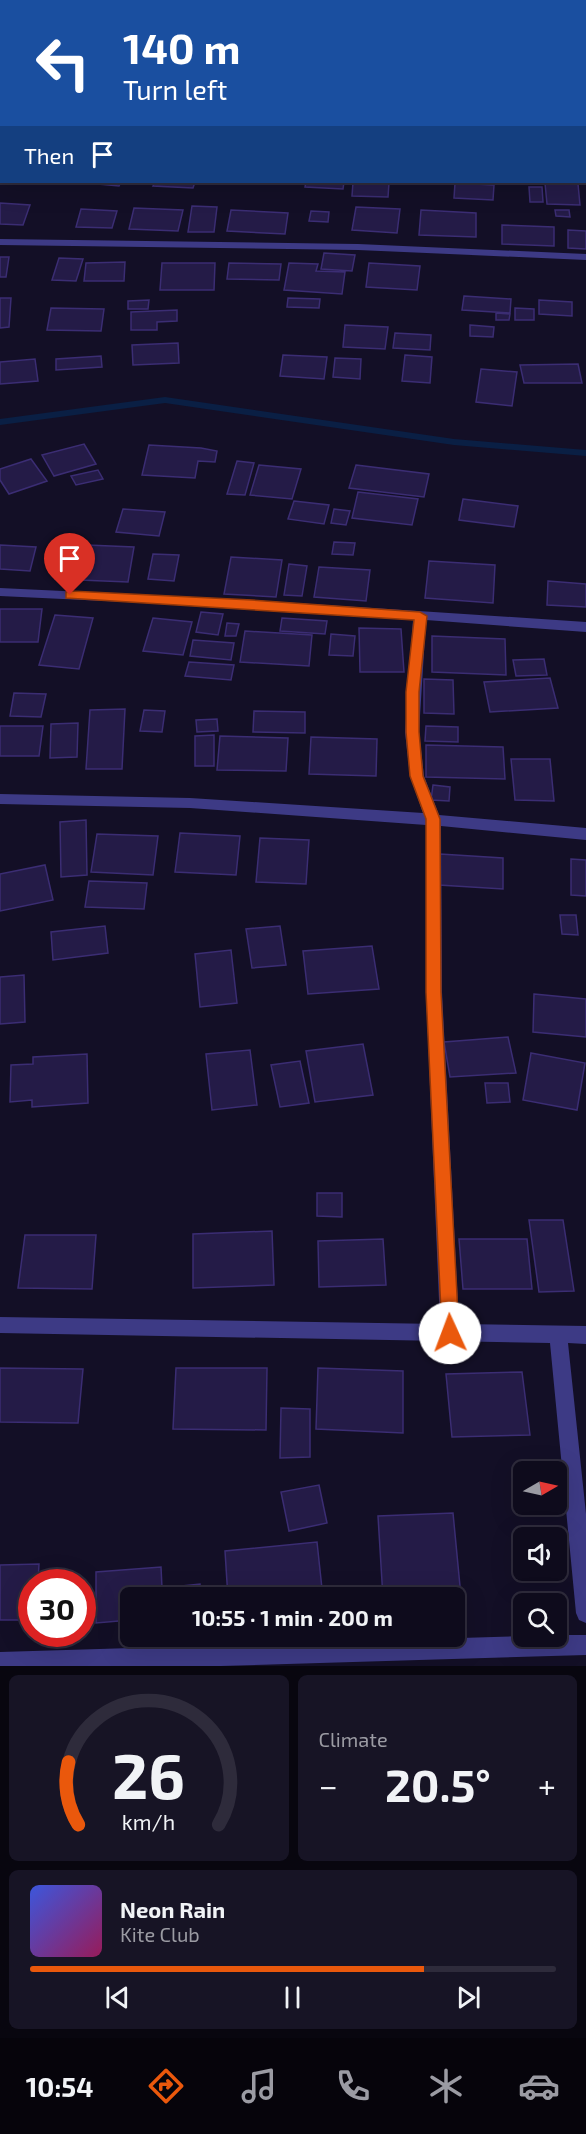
<!DOCTYPE html>
<meta charset="utf-8">
<style>
:root{--surface:#0e0b1c;--page:#171425;--text:#f1f3f6;--muted:#9b9ba3;--line:#2e2b3b;--accent:#ea580c}
body{margin:0;font-family:"Exo 2",sans-serif;background:var(--page);color:var(--text);height:100vh;display:flex;flex-direction:column;font-size:22px;white-space:nowrap}
*{box-sizing:border-box;margin:0}
p{font-size:20px;color:var(--muted)}
.icon{flex:none;width:33px;height:33px;fill:none;stroke:currentColor;stroke-width:2;stroke-linecap:round;stroke-linejoin:round}
.map{position:relative;height:1666px;overflow:hidden}
.panel{display:flex;flex-direction:column;gap:9px;padding:9px;background:#08060f;flex:1}
.panel>*{flex:none}
.top-card{position:absolute;left:0px;top:0px;width:586px;height:183px;box-shadow:0 6px 24px #0002,0 0 0 2px var(--line);background:#1a4fa0;color:#fff;overflow:hidden}
.needle{width:39px;rotate:81deg}
.controls{position:absolute;left:513px;top:1461px;display:grid;gap:12px}
.controls a{display:grid;place-items:center;width:54px;height:54px;border-radius:9px;background:var(--surface);box-shadow:0 6px 24px #0002,0 0 0 2px var(--line);font-size:30px}
.speed{position:absolute;left:18px;top:1569px;display:flex;gap:12px;font-size:30px;font-weight:700;text-align:center}
.speed>*{display:grid;place-content:center;width:78px;height:78px;border-radius:50%;background:var(--surface);box-shadow:0 6px 24px #0002,0 0 0 2px var(--line);line-height:1}
.speed .limit{border:9px solid #d22;background:#fff;color:#111}
.pin{position:absolute;display:grid;place-items:center;width:51px;height:51px;color:#fff;margin:-62px -26px;border-radius:50% 50% 50% 0;rotate:-45deg;box-shadow:0 0 6px #0007}
.pin .icon{rotate:45deg}
.me{position:absolute;width:66px;margin:-33px;rotate:358deg;stroke-linejoin:round;filter:drop-shadow(0 0 4px #0008)}
.turn{display:flex;align-items:center;gap:21px;height:126px;padding:0 24px;font-size:27px}
.turn .icon{width:78px;height:78px;stroke-width:2.5}
.turn b{display:block;font-size:42px;line-height:51px}
.then{display:flex;align-items:center;height:57px;padding:0 24px;background:#0003;gap:12px;font-size:22px}
.big{font-size:45px;font-weight:700;line-height:1.1}
.panel .widget{flex:1;display:flex;flex-direction:column;justify-content:center;gap:9px;min-width:0;padding:0 21px;border-radius:9px;background:var(--page)}
.panel .dial{align-items:center;gap:0}
.dial svg{height:156px;overflow:visible;fill:none;stroke:var(--line);stroke-width:7;stroke-linecap:round;text-anchor:middle}
.dial text{fill:var(--text);stroke:none}
.song{display:flex;align-items:center;gap:18px}
.cover{width:72px;height:72px;border-radius:9px;background:linear-gradient(135deg,hsl(230 70% 55%),hsl(330 70% 35%))}
.played{height:6px;border-radius:3px;background:linear-gradient(90deg,var(--accent) 75%,var(--line) 75%)}
.keys{display:flex;justify-content:space-around;direction:ltr}
.heat{display:flex;justify-content:space-between;align-items:center;font-size:33px;direction:ltr}
.panel .tiles{flex:1;display:grid;gap:9px;grid-template-columns:1fr 1fr}
.widget:last-child{grid-column:span 2}
.trip{position:absolute;left:120px;top:1587px;width:345px;height:60px;border-radius:9px;background:var(--surface);box-shadow:0 6px 24px #0002,0 0 0 2px var(--line);font-weight:700;line-height:60px;text-align:center}
.dock{display:flex;height:96px;justify-content:space-around;align-items:center;background:#06040b;color:var(--muted)}
.dock .icon{width:42px;height:42px}
.dock .on{color:var(--accent)}
.dock b{font-size:27px;color:var(--text)}
.map>svg:first-child{display:block}
.lines{fill:none;stroke-linecap:round;stroke-linejoin:round}
.stream{fill:#0a1f44;fill-rule:evenodd}
.building{fill:#241b47;stroke:#3b2d73;stroke-width:1.5}
.minor{fill:#3d3a85;fill-rule:evenodd}
.route{fill:#ea580c;stroke:#983908;stroke-width:1.5}
</style>
<div class="map">
<svg width="586" height="1666" viewBox="0 0 586 1666">
<rect width="100%" height="100%" fill="#130f26"/>
<g class="lines">
<path class="stream" d="M165,397L454,439L586,450V456L454,445L165,403L0,425V419Z"/>
</g>
<path class="building" d="M76,182H121L119,186Z
M155,182H195L193,188L153,186Z
M306,182H344L343,189L305,187Z
M353,182L389,183L388,197L352,196Z
M455,183L494,185L493,200L454,198Z
M545,183L578,184L580,205L547,204Z
M529,187H542L543,202H530Z
M0,203L30,205L23,225L0,224Z
M192,206L217,207L214,232H188Z
M356,207L400,209L397,233L352,230Z
M134,208L183,210L178,231L129,229Z
M81,209L117,211L112,228L76,227Z
M231,210L288,213L285,234L227,231Z
M421,210L476,213V237L419,235Z
M555,210H569L570,217L556,216Z
M311,211L329,212L328,222L309,221Z
M502,225L554,227V246L502,244Z
M568,230L586,231V249L568,248Z
M324,253L355,255L352,271L321,269Z
M0,257H9L6,277H0Z
M59,258L83,259L76,281L52,280Z
M125,262L124,281H84L86,263Z
M162,263H215L214,290H160Z
M229,263L281,264L279,280L227,279Z
M289,263L318,264L316,271L345,272L342,294L284,290Z
M369,263L420,266L417,290L366,287Z
M464,296L511,299L510,313L462,310Z
M0,298H11L9,327L0,328Z
M288,298L320,299L319,308L287,307Z
M149,300L148,309H128V301Z
M539,300L572,302V316L539,314Z
M51,308L104,309L101,331L47,330Z
M515,308L534,309V320H515Z
M177,310V321L157,322V330H131V312Z
M496,313L510,314L509,320H496Z
M345,325L388,327L385,349L343,347Z
M470,325L494,327L493,337L470,336Z
M395,333L431,335L430,350L393,348Z
M178,343L179,363L133,365L132,345Z
M283,355L327,357L324,379L280,376Z
M405,355L432,357L430,383L402,381Z
M101,356L102,367L56,370V359Z
M335,358L361,359L360,379L333,377Z
M35,359L38,381L0,384V362Z
M578,364L582,383H524L520,365Z
M481,369L517,372L512,406L476,402Z
M84,444L96,464L54,476L42,455Z
M149,445L201,448L217,451L215,462L198,461L195,478L142,475Z
M31,459L47,481L9,494L0,480V469Z
M237,461L254,463L245,495L227,494Z
M259,465L301,469L292,499L250,495Z
M356,465L429,474L424,497L349,488Z
M98,470L103,479L76,485L71,476Z
M358,492L418,499L412,525L352,518Z
M463,499L518,506L514,527L459,520Z
M294,501L329,505L324,524L288,519Z
M123,509L165,512L159,536L116,532Z
M334,509L350,511L346,525L331,523Z
M334,542L355,543L353,555L332,554Z
M63,544L134,547L128,582L55,579Z
M0,545L36,547L30,571L0,569Z
M153,554L179,555L174,581L148,579Z
M231,557L282,560L276,597L224,594Z
M429,561L495,565L493,603L425,598Z
M289,564L307,566L302,596L284,595Z
M319,567L370,570L366,601L314,597Z
M548,581L586,584V607L547,605Z
M0,609H42L38,642H0Z
M201,612L223,614L218,635L196,632Z
M55,615L93,618L79,669L39,665Z
M153,618L192,622L183,655L143,651Z
M282,618L327,621L325,634L280,631Z
M227,623L239,624L236,636H225Z
M359,628L401,629L404,672H360Z
M245,631L312,635L309,666L240,662Z
M331,634L355,636L353,656L329,655Z
M432,636L505,639L506,675L432,672Z
M193,640L234,643L231,660L190,656Z
M544,659L547,675L516,676L513,660Z
M189,662L234,665L231,680L185,676Z
M550,678L558,708L490,712L484,682Z
M424,679L453,680L454,714L424,713Z
M14,693L46,694L41,717L10,716Z
M125,709L122,769H86L90,710Z
M144,710L165,711L162,732L140,731Z
M254,711L305,712V733L253,732Z
M217,719L218,731L197,732L196,720Z
M78,723L77,757L50,758L51,724Z
M0,726H43L39,756H0Z
M426,726L458,727V742L425,741Z
M214,735V766H195V736Z
M220,736L288,738L286,771L217,770Z
M311,737L377,739L376,776L309,774Z
M426,745L503,747L505,779L426,777Z
M511,759H550L554,801L515,800Z
M433,785L450,787L449,801L431,800Z
M86,820L87,875L61,877L60,822Z
M180,833L240,836L236,875L175,872Z
M97,834L158,836L153,875L91,872Z
M260,838L309,840L306,884L256,882Z
M440,854L503,858V889L439,885Z
M571,859L586,860V896L571,895Z
M45,865L53,900L0,911V874Z
M89,881L147,883L144,909L85,907Z
M560,915H576L578,935L562,934Z
M105,926L108,953L53,960L51,932Z
M280,926L286,965L252,968L246,929Z
M372,946L379,989L308,994L303,951Z
M231,950L237,1003L200,1007L195,954Z
M24,975L25,1022L0,1024V977Z
M534,994L586,999V1037L533,1032Z
M508,1037L516,1073L450,1077L444,1042Z
M363,1044L373,1095L315,1102L306,1051Z
M250,1050L257,1105L212,1110L206,1054Z
M531,1053L585,1063L577,1110L523,1100Z
M87,1054L88,1103L32,1107V1100L10,1102L11,1065L33,1064V1057Z
M300,1061L309,1103L280,1107L271,1065Z
M485,1083H508L510,1102L487,1103Z
M317,1193H342V1217L317,1216Z
M529,1220H563L574,1291L539,1292Z
M272,1231L274,1285L193,1288V1234Z
M25,1235H96L92,1289L18,1288Z
M383,1239L386,1285L319,1287L318,1241Z
M459,1239H527L532,1289H463Z
M0,1368L83,1369L78,1423L0,1422Z
M176,1368H267L266,1430L173,1429Z
M318,1368L403,1371V1433L316,1429Z
M522,1372L530,1435L452,1437L446,1374Z
M281,1408L310,1409V1457L280,1458Z
M319,1485L327,1523L289,1531L281,1492Z
M453,1513L462,1607H454V1598H383L378,1516Z
M317,1542L323,1598H228L225,1551Z
M39,1564L38,1582H32V1620H0V1565Z
M161,1567L162,1588L200,1584L201,1598H130V1620L96,1623V1572Z"/>
<g class="lines">
<path class="minor" d="M235,0H245L235,2Z
M307,0H317L318,2H308Z
M0,131H2V137H0Z
M585,178L586,184L581,183L580,182H585Z
M0,239L358,244L586,254V260L358,250L0,245Z
M0,588L252,600L586,622V632L426,620L419,732L424,776L439,815L586,828V840L441,826L442,992L459,1324L586,1326V1344L568,1343L586,1514V1623L579,1620L576,1613L550,1343L0,1333V1317L440,1324L426,992V825L190,808L0,804V794L190,798L423,813L410,776L405,732L413,620L252,608L0,596Z
M556,1635H586V1655L221,1666H0V1652Z"/>
</g>
<path class="route" d="M70,591L252,600L420,612L427,616L419,692V732L423,776L440,819L441,992L459,1333L456,1338L450,1340L444,1338L442,1333L426,992V819L410,776L406,732V692L414,620L66,598V592Z"/>
</svg>
<div class="controls">
<a><svg class="needle" viewBox="-14 -14 28 28"><path d="M0-13l5 13h-10z" fill="#e53935"/><path d="M0 13l5-13h-10z" fill="#9b9ba3"/></svg></a>
<a><svg class="icon" aria-label="sound" viewBox="0 0 24 24"><path d="M4 9h4l5-4v14l-5-4H4zM17 9q2 3 0 6"/></svg></a>
<a><svg class="icon" aria-label="search" viewBox="0 0 24 24"><circle cx="10" cy="10" r="6"/><path d="M15 15l6 6"/></svg></a>
</div>
<div class="speed"><div class="limit">30</div></div>
<div class="pin" style="left:70px;top:595px;background:#d93025"><svg class="icon" aria-label="arrive" viewBox="0 0 24 24"><path d="M6 21V4h12l-3 4 3 4H6"/></svg></div>
<svg class="me" style="left:450px;top:1333px" viewBox="-20 -20 40 40"><circle r="19" fill="#fff"/><path d="M0-13L10 11 0 6-10 11z" fill="#ea580c"/></svg>
<div class="trip">10:55 · 1 min · 200 m</div>
<div class="top-card">
<div class="turn"><svg class="icon" aria-label="left" viewBox="0 0 24 24"><path d="M17 20v-9H6M10 6l-5 5 5 5"/></svg><div><b>140 m</b>Turn left</div></div>
<div class="then">Then<svg class="icon" aria-label="arrive" viewBox="0 0 24 24"><path d="M6 21V4h12l-3 4 3 4H6"/></svg></div>
</div>
</div>
<section class="panel">
<div class="tiles">
<div class="widget dial"><svg viewBox="0 0 100 80">
<path d="M14 69A42 42 0 1 1 86 69"/>
<path d="M14 69A42 42 0 0 1 9 37" stroke="#ea580c"/>
<text x="50" y="56" font-size="32" font-weight="700">26</text>
<text x="50" y="72" font-size="11">km/h</text>
</svg></div>
<div class="widget"><p>Climate</p>
<div class="heat"><a>−</a><b class="big">20.5°</b><a>+</a></div>
</div>
<div class="widget">
<div class="song"><i class="cover"></i><div><b>Neon Rain</b><p>Kite Club</p></div></div>
<div class="played"></div>
<div class="keys"><svg class="icon" aria-label="previous" viewBox="0 0 24 24"><path d="M18 5L8 12l10 7zM5 5v14"/></svg><svg class="icon" aria-label="pause" viewBox="0 0 24 24"><path d="M8 5v14M16 5v14"/></svg><svg class="icon" aria-label="next" viewBox="0 0 24 24"><path d="M6 5l10 7-10 7zM19 5v14"/></svg></div>
</div>
</div>
</section>
<nav class="dock">
<b>10:54</b>
<svg class="icon on" aria-label="directions" viewBox="0 0 24 24"><path d="M12 3l9 9-9 9-9-9zM9 14v-3h6M13 9l2 2-2 2"/></svg>
<svg class="icon" aria-label="music" viewBox="0 0 24 24"><path d="M9 18V5l10-2v13"/><circle cx="6" cy="18" r="3"/><circle cx="16" cy="16" r="3"/></svg>
<svg class="icon" aria-label="phone" viewBox="0 0 24 24"><path d="M5 4h4l2 5-3 2q2 4 5 5l2-3 5 2v4C11 20 4 13 5 4z"/></svg>
<svg class="icon" aria-label="climate" viewBox="0 0 24 24"><path d="M12 3v18M4 7l16 10M4 17L20 7"/></svg>
<svg class="icon" aria-label="car" viewBox="0 0 24 24"><path d="M5 17H2v-5l4-1 3-4h7l3 4 3 1v5h-3M9 17h6M6 11h13"/><circle cx="7" cy="17" r="2"/><circle cx="17" cy="17" r="2"/></svg>
</nav>
